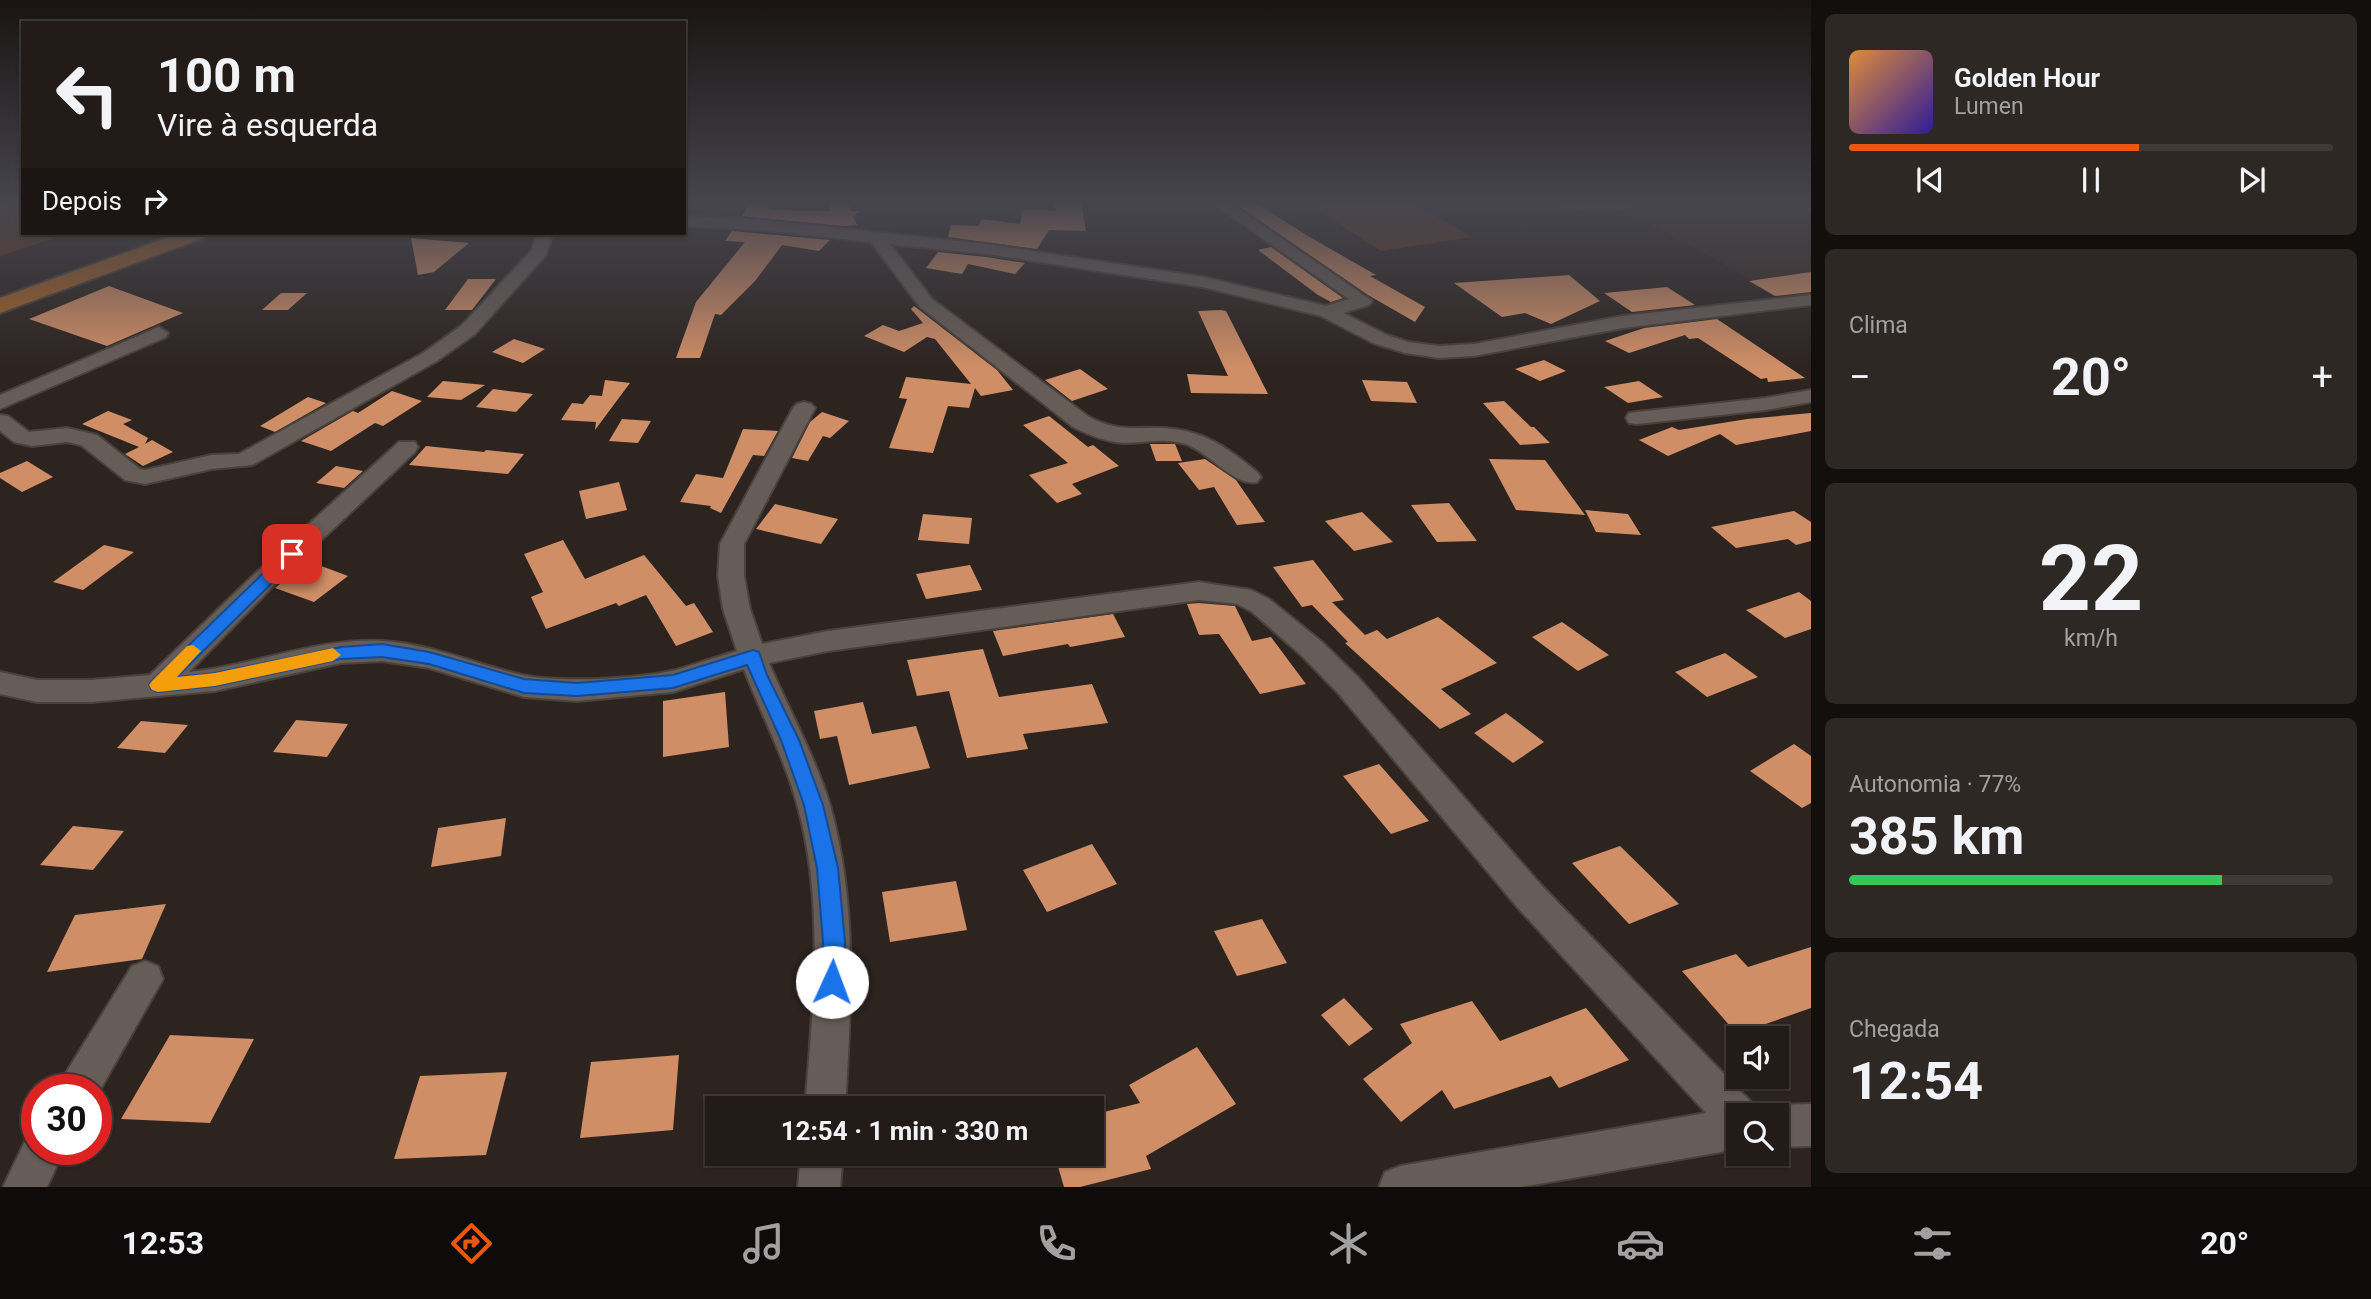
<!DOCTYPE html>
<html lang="pt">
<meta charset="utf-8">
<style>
:root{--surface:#221b18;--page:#2e2825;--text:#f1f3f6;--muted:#a2a1a2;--line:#3f3937;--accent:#ea580c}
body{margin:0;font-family:Roboto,sans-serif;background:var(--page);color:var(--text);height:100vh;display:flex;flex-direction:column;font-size:26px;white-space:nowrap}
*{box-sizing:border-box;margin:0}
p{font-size:23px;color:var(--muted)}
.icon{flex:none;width:38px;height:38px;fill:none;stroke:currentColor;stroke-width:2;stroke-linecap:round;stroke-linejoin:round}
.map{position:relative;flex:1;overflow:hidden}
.sheet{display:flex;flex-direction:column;gap:14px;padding:14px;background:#130f0d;width:560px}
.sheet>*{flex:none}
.hud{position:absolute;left:21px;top:21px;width:665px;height:214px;border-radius:0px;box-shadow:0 2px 5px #0004,0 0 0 2px var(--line);background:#221b18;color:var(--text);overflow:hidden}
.buttons{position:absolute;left:1726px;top:1026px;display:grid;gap:14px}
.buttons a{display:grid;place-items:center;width:63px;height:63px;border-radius:0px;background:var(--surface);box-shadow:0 2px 5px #0004,0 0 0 2px var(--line);font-size:35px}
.speed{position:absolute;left:21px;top:1074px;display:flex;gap:14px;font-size:35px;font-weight:700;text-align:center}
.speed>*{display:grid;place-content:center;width:91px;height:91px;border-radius:50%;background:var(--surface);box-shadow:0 2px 5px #0004,0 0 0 2px var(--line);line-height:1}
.speed .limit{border:10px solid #d22;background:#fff;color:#111}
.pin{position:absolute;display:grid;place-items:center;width:60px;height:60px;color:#fff;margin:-30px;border-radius:14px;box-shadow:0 4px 10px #0006}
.me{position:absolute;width:77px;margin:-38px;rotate:2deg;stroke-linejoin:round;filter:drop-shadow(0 0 5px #0008)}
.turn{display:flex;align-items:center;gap:24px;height:147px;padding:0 21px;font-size:32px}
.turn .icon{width:91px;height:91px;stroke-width:2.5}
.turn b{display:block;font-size:49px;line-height:60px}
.then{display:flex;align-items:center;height:66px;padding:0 21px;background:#0003;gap:14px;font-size:26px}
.big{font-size:52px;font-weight:700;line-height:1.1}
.sheet .card{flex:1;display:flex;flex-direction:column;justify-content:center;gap:10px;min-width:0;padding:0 24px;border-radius:10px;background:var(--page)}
.sheet .dial{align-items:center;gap:0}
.dial b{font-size:91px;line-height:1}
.song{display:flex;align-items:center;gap:21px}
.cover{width:84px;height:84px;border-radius:10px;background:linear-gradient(135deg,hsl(30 70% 55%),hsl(250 70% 35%))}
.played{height:7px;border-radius:4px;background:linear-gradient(90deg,var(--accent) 60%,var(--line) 60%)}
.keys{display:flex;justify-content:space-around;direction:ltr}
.heat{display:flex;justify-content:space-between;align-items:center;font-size:38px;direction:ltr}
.charge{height:10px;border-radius:5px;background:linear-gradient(90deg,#34c759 77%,var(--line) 0)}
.trip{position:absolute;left:705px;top:1096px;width:399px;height:70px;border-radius:0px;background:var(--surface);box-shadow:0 2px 5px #0004,0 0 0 2px var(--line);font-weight:700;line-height:70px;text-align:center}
.dock{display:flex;height:112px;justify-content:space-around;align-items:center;background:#0e0b0a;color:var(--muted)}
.dock .icon{width:49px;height:49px}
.dock .selected{color:var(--accent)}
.dock b{font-size:32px;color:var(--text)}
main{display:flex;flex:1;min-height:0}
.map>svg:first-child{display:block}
.built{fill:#3a2c24}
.green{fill:#65391c}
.building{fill:#d08e66}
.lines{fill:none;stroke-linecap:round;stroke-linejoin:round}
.minor-casing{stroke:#48413c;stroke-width:4}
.major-casing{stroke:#48413c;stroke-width:4}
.minor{fill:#675d58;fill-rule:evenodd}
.major{fill:#a46226;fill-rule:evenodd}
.route{fill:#1a73e8;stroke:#114b97;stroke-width:2}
.slow{fill:#f59e0b}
</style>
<main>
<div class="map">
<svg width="1811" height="1187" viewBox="0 0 1811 1187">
<rect width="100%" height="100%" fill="#2d2420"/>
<path class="built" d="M1712,202H1782L1811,215V295L1787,298L1625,211Z"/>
<path class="green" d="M0,202H23V233H70L0,256Z
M1305,202H1411L1472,237L1381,251Z"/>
<path class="building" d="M751,202H767L769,210L831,211L828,202H847L851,211H859L853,217L857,225L844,226L742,216Z
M1243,202H1254L1308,236L1376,275L1370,276L1425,307L1415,322L1368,295L1240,207Z
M1081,203L1086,231L1049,230L1037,249L948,237L951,225L978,226L982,219L1020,224L1023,209L1057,211L1053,204Z
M732,231L830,240L819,251L782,245L755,281L721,315L715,314L700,358H676L696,302L745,242L725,241Z
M411,238L469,243L434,272L418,275Z
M1271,247L1343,298L1331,302L1318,295L1258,250Z
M938,252L986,257L1025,263L1015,274L968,264L962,274L926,268Z
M1811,272V292L1775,296L1749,281Z
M1569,275L1600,301L1551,324L1525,313L1502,317L1454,283Z
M468,279H496L472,310H445Z
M109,286L183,313L107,346L29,319Z
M1667,287L1695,305L1632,312L1604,293Z
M281,293H307L288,310H262Z
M914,306L997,370L1013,390L981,396L975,388L969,408L948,406L933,453L889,448L907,399L899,398L906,377L971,384L935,339L927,337L904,352L864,336L883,325L899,331L923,323L911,309Z
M1221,310L1226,311L1268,394L1191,393L1187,374L1228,376L1198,311Z
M1717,319L1805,378L1768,382L1767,378L1761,379L1698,338L1689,339L1685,335L1629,353L1605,341L1644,328Z
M514,339L545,349L523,363L492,352Z
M1544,360L1566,371L1540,381L1515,369Z
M1080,369L1108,389L1072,401L1045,380Z
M605,380L630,383L595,430L596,422L561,420L572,403L583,404L590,395L602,396Z
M1362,380L1407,382L1417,403L1371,401Z
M443,381L485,385L461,400L427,397Z
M1639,381L1663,397L1628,403L1604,387Z
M493,389L533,394L516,412L476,407Z
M392,391L422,401L383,426L375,423L331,451L301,441L353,411L358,413Z
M308,397L326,403L275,432L260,426Z
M1504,401L1531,427H1534L1550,443L1520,445L1483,403Z
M108,411L132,420L123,424L148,438L145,444L152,440L173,452L143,466L125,454L139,447L82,424Z
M822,412L849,421L830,438L823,436L808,461L792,458L810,422Z
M1811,413V431L1736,445L1720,434L1668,456L1639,440L1672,427L1679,430L1747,419Z
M1049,416L1088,447L1093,445L1119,466L1072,484L1082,494L1057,503L1029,475L1068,463L1023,425Z
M622,419L651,421L638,443L609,441Z
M743,429L778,431L764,456L753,455L721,513L710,508L711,506L680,502L696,474L723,478Z
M1150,444H1175L1182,461H1156Z
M426,446L484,452L486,450L524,454L508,474L409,465Z
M1205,459L1236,480L1265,522L1237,525L1214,487L1199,490L1178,463Z
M1489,459L1545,460L1585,515L1516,510Z
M27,461L53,477L22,492L0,478V473Z
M336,466L363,471L344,488L316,483Z
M619,482L627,510L586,519L579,491Z
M1449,503L1477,541L1437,542L1411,505Z
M775,504L838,519L821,544L756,529Z
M1585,510L1628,514L1641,535L1596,532Z
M1794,511L1811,522V541L1796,545L1788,539L1736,548L1711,527Z
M1362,512L1393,542L1354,551L1325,521Z
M923,514L972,518L969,544L918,540Z
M563,540L585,579L644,555L686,606L694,603L713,632L676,646L646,595L619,606L616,603L546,629L531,597L543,592L524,554Z
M104,545L134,552L83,590L53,582Z
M1313,560L1344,600L1332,602L1365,635L1377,630L1387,639L1438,617L1497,663L1441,689L1471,714L1440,729L1345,643L1348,642L1312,605L1302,607L1273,567Z
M308,561L348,576L314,602L275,588Z
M970,565L982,590L926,599L916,574Z
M1799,592L1811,601V629L1785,638L1746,610Z
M1199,603L1235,606L1252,641L1271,637L1306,684L1260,694L1219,634L1199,635L1187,604Z
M1113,614L1125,637L1070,647L1068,644L1003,656L993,631Z
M1562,622L1609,655L1578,671L1532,637Z
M983,649L999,697L1092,684L1108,723L1023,734L1028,749L967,758L949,691L917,696L907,660Z
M1725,653L1758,677L1707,697L1675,672Z
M725,692L729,747L663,757V701Z
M863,702L872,734L916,726L930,768L849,785L837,736L820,739L814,711Z
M1506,713L1544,742L1513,763L1474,733Z
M296,720L348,724L327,757L273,752Z
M141,721L188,725L165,753L117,748Z
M1794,744L1811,756V803L1802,808L1750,771Z
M1379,764L1429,821L1391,834L1343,776Z
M506,818L501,856L431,867L438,828Z
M73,826L124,831L93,870L40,865Z
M1092,844L1117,884L1047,912L1023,870Z
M1620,846L1679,904L1629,924L1572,863Z
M956,881L967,930L890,942L882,892Z
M166,904L142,959L47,972L75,915Z
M1262,919L1287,963L1237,976L1214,931Z
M1811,947V1008L1737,1034L1682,971L1736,954L1748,967Z
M1344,998L1373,1029L1349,1046L1321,1015Z
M1472,1001L1500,1041L1586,1008L1629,1060L1559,1088L1551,1076L1454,1109L1442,1090L1401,1122L1363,1079L1412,1043L1400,1024Z
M170,1035L254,1039L210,1123L121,1119Z
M1197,1047L1236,1104L1146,1156L1151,1169L1080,1187H1064L1054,1153H1092V1115L1140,1103L1129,1085Z
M679,1055L673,1130L580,1138L591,1062Z
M507,1072L486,1155L394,1159L420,1076Z"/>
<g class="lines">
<g class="minor-casing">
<path id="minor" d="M1211,202H1229L1372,301L1369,305L1343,313L1387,335L1408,342L1439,346L1474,344L1623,316L1811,295V305L1623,328L1474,356L1439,358L1405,353L1373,343L1321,316L1203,287L986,254L890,244L932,299L1089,417C1125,436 1144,423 1180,430C1211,435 1234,453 1257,472L1261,477L1257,482C1236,487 1210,454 1188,445C1168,437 1146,443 1124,443C1106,442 1089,435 1073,427L920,307L871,242L761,230L684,226V216L761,220L986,244L1203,277L1326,306L1349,299Z
M1547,202H1643C1629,215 1569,210 1550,205Z
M1795,202H1811V210Z
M537,233H553L546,255L475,334L437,361L252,465L212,469L145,484L125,480L81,445L67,442L32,446L14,442L0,431V415L8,416L29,432L67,428L97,435L140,469L145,470L212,455L239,454L423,353L461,326L532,250Z
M159,327L168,333L166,337L0,409V395Z
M1811,390V402L1766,410L1637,424L1629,423L1626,418L1629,413L1637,412L1766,398Z
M804,402L811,404L815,408L744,544V576L750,609L762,644L828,631L1199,582L1251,590L1269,599L1322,642L1358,677L1542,886L1752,1103L1757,1115H1738V1149L1521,1187H1379L1385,1172L1400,1166L1706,1113L1518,908L1338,693L1302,656L1251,611L1237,604L1199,600L828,651L769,663C789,710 815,756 830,805C858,903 851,1008 845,1108H805C813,1008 825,902 797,804C784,757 761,714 744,669L673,692L577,701L524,697L429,668L382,661L341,663L215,691L91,702H37L0,694V672L37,680H91L150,675L263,566L399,442H415L418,447L415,452L281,578L189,672C253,666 318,637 383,641C431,644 475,664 522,675C561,683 637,679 676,670C696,664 716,657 737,651L723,609L718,576L720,544L793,408L797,404Z
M145,961L158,966L163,979L96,1097V1090H58L64,1076L132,966Z
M1811,1104V1146L1776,1147V1115H1760L1761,1111L1776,1105Z
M37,1132V1150H64L47,1187H3L28,1135Z
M801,1153H843L840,1187H798Z"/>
</g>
<g class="major-casing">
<path id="major" d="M180,233H209L206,237L0,313V298Z"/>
</g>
<use href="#minor" class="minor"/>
<use href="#major" class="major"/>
</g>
<linearGradient id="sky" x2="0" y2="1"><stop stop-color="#191412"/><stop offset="0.55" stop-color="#46454e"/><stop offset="1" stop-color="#46454e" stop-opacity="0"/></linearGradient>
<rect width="1811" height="368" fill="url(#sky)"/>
<path class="route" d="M292,549L297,551L299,554L297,558L177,677L215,673L341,647L382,644L429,652L524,679L577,683L673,675L753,650L759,652L767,675L799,740L823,805L838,868L845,942L844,982L840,989L832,993L824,989L821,982L823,942L817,868L804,805L781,740L747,665L673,688L577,696L524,693L429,664L382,657L341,659L215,686L158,692L152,690L149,685L152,681L286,551Z"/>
<path class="slow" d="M193,645L201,651L177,677L215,673L333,648L341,655L333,661L215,686L158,692L152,690L149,685L152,681L187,646Z"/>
</svg>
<div class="buttons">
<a><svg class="icon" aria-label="sound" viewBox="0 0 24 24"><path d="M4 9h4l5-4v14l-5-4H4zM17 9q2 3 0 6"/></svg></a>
<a><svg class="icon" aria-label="search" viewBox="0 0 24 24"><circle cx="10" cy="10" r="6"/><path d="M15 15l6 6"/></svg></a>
</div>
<div class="speed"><div class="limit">30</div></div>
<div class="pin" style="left:292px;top:554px;background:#d93025"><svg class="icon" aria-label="arrive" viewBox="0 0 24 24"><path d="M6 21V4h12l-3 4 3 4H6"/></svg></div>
<svg class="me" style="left:832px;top:982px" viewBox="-20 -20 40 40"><circle r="19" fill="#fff"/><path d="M0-13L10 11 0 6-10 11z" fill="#1a73e8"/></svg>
<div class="trip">12:54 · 1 min · 330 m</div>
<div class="hud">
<div class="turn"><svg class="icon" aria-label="left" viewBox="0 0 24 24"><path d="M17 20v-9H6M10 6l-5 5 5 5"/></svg><div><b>100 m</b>Vire à esquerda</div></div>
<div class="then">Depois<svg class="icon" aria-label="right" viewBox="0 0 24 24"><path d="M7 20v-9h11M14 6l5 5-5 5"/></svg></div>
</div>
</div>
<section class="sheet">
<div class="card">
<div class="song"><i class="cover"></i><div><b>Golden Hour</b><p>Lumen</p></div></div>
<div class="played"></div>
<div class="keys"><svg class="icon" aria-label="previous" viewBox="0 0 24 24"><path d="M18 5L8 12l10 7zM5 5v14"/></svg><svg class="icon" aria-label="pause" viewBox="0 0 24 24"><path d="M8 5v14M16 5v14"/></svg><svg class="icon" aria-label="next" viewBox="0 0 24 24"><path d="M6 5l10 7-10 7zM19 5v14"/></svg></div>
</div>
<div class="card"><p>Clima</p>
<div class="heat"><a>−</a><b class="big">20°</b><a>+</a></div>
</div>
<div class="card dial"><b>22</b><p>km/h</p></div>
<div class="card"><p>Autonomia · 77%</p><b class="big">385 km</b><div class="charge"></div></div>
<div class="card"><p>Chegada</p><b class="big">12:54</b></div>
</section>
</main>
<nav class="dock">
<b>12:53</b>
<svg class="icon selected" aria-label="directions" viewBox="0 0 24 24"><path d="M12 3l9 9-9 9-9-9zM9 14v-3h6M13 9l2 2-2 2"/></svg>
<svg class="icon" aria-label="music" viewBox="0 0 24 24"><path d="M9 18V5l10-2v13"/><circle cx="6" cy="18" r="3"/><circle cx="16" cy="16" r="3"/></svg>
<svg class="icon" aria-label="phone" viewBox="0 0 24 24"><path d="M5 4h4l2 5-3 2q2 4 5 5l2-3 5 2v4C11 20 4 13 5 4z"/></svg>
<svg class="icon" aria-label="climate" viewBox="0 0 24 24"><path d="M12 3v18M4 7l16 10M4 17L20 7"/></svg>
<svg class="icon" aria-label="car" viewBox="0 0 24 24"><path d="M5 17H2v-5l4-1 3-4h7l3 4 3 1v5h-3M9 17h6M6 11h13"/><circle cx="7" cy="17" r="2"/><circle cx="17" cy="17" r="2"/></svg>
<svg class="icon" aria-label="filters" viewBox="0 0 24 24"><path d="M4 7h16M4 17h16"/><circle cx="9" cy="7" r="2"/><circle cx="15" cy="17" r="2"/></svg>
<b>20°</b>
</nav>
